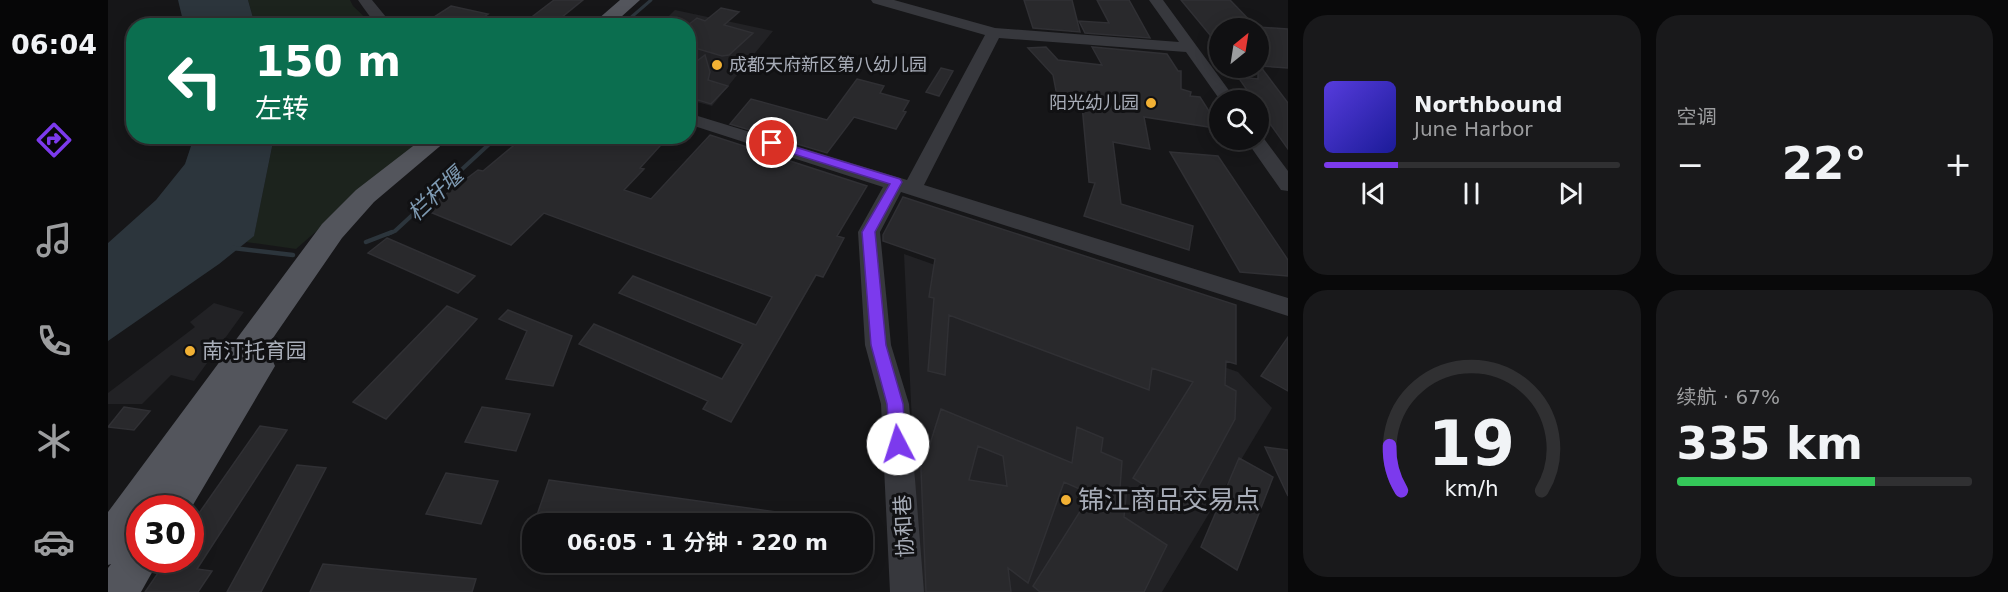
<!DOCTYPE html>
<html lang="zh">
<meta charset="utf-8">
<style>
:root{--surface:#101012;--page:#19191b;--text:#f1f3f6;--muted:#9c9d9f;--line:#303032;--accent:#7c3aed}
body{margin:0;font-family:"DejaVu Sans","Noto Sans SC",sans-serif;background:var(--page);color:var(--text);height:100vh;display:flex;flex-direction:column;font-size:22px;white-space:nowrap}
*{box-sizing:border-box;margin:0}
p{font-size:20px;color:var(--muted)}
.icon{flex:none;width:33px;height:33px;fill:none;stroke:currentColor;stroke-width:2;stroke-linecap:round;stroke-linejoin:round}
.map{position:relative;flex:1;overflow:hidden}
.side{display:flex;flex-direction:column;gap:15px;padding:15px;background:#09090a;width:720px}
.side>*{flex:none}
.guide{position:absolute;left:18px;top:18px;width:570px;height:126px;border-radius:24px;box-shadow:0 3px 15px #0003,0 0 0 2px var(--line);background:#0b6e4f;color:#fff;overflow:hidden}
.needle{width:39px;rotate:30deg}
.controls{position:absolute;left:1101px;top:18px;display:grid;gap:12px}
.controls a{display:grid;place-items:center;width:60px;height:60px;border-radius:50%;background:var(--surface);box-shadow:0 3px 15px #0003,0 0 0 2px var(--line);font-size:30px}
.speed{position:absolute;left:18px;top:495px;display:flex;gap:12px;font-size:30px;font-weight:700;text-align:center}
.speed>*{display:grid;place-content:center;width:78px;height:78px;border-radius:50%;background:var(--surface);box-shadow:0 3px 15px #0003,0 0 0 2px var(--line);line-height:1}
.speed .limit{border:9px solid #d22;background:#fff;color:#111}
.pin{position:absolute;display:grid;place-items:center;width:51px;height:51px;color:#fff;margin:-26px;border:3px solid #fff;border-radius:50%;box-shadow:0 2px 6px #0007}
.me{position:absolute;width:66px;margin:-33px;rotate:355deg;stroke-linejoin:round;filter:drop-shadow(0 0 4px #0008)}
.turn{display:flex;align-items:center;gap:21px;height:126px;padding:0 30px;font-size:27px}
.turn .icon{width:78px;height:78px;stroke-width:2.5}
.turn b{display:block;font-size:42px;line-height:51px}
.big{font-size:45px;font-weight:600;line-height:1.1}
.side .card{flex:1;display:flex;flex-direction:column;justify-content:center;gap:9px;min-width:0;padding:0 21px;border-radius:24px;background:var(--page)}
.side .dial{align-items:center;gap:0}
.dial svg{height:156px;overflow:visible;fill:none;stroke:var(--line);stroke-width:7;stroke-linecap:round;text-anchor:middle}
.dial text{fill:var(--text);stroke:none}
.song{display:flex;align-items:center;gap:18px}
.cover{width:72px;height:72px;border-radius:9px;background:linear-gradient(135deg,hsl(250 70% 55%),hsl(240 70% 35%))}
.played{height:6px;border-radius:3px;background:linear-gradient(90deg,var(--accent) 25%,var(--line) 25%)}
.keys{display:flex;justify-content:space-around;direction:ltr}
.heat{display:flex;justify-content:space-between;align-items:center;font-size:33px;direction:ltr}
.charge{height:9px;border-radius:4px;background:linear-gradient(90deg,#34c759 67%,var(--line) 0)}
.side .tiles{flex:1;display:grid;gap:15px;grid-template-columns:repeat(2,1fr)}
.trip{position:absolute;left:414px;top:513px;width:351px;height:60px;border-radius:24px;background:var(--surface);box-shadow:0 3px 15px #0003,0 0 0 2px var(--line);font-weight:600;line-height:60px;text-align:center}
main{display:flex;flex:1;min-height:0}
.tabs{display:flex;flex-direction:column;width:108px;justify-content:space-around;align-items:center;background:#060607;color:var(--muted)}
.tabs .icon{width:42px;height:42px}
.tabs .active{color:var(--accent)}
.tabs b{font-size:27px;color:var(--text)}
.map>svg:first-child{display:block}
.built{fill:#222225}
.green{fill:#1c231d}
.water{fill:#2c353c}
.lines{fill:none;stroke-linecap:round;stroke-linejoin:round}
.stream-far2{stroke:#2c353c;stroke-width:3}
.stream-far1{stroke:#2c353c;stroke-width:4}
.stream{stroke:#2c353c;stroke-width:4.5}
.building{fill:#29292c;stroke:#303034;stroke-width:1.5;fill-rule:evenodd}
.minor{fill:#37383d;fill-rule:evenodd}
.major{fill:#53555c;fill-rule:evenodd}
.route{fill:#7c3aed;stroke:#51269a;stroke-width:1.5}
.poi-dot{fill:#f2b134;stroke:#111113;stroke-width:2}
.labels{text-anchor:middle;stroke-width:6;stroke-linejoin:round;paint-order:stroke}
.far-poi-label{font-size:18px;fill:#a8adb8;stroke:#111113;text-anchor:start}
.poi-label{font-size:21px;fill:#a8adb8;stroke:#111113;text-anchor:start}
.street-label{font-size:21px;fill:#a8adb8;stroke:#111113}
.water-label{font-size:22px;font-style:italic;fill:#7f9bb3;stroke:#111113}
.near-poi-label{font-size:26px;fill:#a8adb8;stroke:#111113;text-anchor:start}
</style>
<main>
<nav class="tabs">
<b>06:04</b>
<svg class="icon active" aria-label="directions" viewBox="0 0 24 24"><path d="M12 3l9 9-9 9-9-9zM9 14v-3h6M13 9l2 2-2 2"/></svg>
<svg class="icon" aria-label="music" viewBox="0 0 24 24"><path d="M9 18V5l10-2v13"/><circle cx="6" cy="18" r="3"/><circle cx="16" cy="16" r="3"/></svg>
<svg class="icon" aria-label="phone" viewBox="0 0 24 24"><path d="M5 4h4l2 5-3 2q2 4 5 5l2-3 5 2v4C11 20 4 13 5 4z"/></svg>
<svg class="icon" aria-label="climate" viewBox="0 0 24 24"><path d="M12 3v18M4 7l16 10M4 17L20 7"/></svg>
<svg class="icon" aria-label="car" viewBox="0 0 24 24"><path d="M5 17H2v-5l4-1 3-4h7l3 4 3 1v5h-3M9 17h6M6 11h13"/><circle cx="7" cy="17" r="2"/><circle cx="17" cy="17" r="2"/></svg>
</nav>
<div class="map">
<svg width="1180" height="592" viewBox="0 0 1180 592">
<rect width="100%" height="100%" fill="#161618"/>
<path class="built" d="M567,10L665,31L604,106L581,100L580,26H551Z
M796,254L1130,372L1164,408L1054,592H812Z
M106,303L136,312L86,381L63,375L34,404H0V393L87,327L82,322Z"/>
<path class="green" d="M140,0H242L245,6L265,25H147Z
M166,137H316L188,249L138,242L146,235Z"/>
<path class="water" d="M70,0H140L147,25H76Z
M86,137H166L146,236L111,264L0,341V243L48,200L77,164Z"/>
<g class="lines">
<path class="stream-far2" d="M513,26L543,0"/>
<path class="stream-far1" d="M280,234L287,231L390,136"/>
<path class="stream" d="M258,242L284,232
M125,248L185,255"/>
</g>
<path class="building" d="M446,0H475L443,26H412Z
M916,0H964L972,32L925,28Z
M989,0H1021L1042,38L977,33L971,21L1001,23Z
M1073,0H1122L1149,28H1112V47Z
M343,6L380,14L363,26H312Z
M613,8L631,12L616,25L645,33L621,55L614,56L580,46V25L589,18L597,21Z
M1150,27L1180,29V68L1152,66L1180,103V149L1150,107V100H1146L1130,77L1150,79Z
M938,47L950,60L994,65L984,47L1059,54L1070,71H1073V89L1083,92L1082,96L1092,97L1101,111L1107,128L1036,117L1042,149L1005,142L1013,204L1085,226L1081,250L976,216L987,183L981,182L974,105L950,101L945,75L920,48Z
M597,55L602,72L600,80L620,86L603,104L580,97L581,67Z
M833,68L845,71L831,96L818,92Z
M749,79L776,86L772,93L801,101L795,111L798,112L788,129L746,117L719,153L622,124L643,99L719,120Z
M602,135L759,186L729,236L736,238L715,277L708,275L623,422L595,409L600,401L471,344L486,324L614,379L635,344L511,293L525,276L648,325L664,297L436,213L403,245L317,210L370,170L375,171L417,136H561L532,168L536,169L516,190L543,199Z
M1062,152L1110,156L1180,260V276L1132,272Z
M795,197L1128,305V364L1118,361L1117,385L1128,391L1127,419L1077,511L1025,478L1085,382L1044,368L1041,390L841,315L837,375L820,371L826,298L821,297L827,259L775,241V235Z
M279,238L367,276L350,293L260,253Z
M339,306L369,319L278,419L245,402Z
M400,310L464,336L445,386L398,379L419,331L391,319Z
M1180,337V391L1153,376Z
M16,407L42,411L26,430L0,427Z
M374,407L422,414L408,451L357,442Z
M833,409L964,463L969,427L995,438L993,452L1014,461L1011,501L1019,487L1016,517L1059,545L1036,592H932L925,586L983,494L956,482L920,583L900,568L903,592H818L812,445L821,447ZM870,446L895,456L899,486L861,480Z
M152,426L179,430L89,569L104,571L90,592H37L59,560H82V526Z
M1157,447L1180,450V496Z
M1131,458L1165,477L1129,570L1093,547Z
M189,465L218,468L153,592H119Z
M338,473L390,481L373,524L318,514Z
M441,480L697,516V524H486L429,515Z
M215,564L368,579L364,592H202Z"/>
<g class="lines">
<path class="minor" d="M250,0H264L278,17L293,26C265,26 266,22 250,0Z
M763,0H786L887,28L1071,42L1041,0H1055L1128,100H1112L1078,52L891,38L816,185L1180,298V316L793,192L772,232L783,345L801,404L816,592H782L773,404L757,345L750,232L775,187L580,124V113L799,180L877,35L765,3Z
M1150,135L1154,136L1180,171V191L1173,190L1138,140H1150Z"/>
<path class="major" d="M512,0H532L503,26H482Z
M318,136H344L266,202L234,238L154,354L163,357L167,366L82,510L32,508L30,537L32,536V560H51L33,592H0V568L3,564L0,565V512L214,224L248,190Z"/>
</g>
<path class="route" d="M664,140L792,179L794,182L767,232L778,345L795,404L798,444L796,449L790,451L784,449L782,444L779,404L763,345L754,232L782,184L660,146V141Z"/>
<g class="poi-dot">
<circle cx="609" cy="65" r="6"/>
<circle cx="1043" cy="103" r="6"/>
<circle cx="82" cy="351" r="6"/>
<circle cx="958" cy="500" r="6"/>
</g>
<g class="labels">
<g class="far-poi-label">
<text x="621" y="71">成都天府新区第八幼儿园</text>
<text x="1031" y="109" text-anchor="end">阳光幼儿园</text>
</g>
<g class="poi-label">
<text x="94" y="358">南汀托育园</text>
</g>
<g class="street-label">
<text transform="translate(796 526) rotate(-93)" y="7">协和巷</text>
</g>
<g class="water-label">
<text transform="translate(327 194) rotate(-43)" y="8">栏杆堰</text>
</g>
<g class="near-poi-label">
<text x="970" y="509">锦江商品交易点</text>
</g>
</g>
</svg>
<div class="controls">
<a><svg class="needle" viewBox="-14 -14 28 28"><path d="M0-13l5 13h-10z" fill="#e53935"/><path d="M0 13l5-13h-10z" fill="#9c9d9f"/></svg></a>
<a><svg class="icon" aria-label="search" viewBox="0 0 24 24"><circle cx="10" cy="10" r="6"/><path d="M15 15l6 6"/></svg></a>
</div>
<div class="speed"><div class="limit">30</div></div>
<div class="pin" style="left:664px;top:143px;background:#d93025"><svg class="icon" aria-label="arrive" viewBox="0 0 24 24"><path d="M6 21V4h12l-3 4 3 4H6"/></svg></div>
<svg class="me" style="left:790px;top:444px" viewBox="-20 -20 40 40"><circle r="19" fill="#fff"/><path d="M0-13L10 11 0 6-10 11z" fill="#7c3aed"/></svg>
<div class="trip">06:05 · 1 分钟 · 220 m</div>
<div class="guide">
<div class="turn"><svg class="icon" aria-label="left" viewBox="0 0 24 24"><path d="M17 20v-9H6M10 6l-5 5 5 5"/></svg><div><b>150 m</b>左转</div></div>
</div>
</div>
<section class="side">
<div class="tiles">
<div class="card">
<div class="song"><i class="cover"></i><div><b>Northbound</b><p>June Harbor</p></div></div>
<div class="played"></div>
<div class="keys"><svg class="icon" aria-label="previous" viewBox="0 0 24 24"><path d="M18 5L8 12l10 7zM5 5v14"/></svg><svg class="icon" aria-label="pause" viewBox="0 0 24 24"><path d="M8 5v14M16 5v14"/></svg><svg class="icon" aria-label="next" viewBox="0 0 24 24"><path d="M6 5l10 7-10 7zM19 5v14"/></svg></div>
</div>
<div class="card"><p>空调</p>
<div class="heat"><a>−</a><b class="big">22°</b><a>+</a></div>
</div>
<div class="card dial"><svg viewBox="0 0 100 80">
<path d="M14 69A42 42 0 1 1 86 69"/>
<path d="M14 69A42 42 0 0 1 8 46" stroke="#7c3aed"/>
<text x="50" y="56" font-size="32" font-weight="700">19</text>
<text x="50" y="72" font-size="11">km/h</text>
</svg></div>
<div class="card"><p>续航 · 67%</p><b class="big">335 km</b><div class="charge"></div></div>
</div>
</section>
</main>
